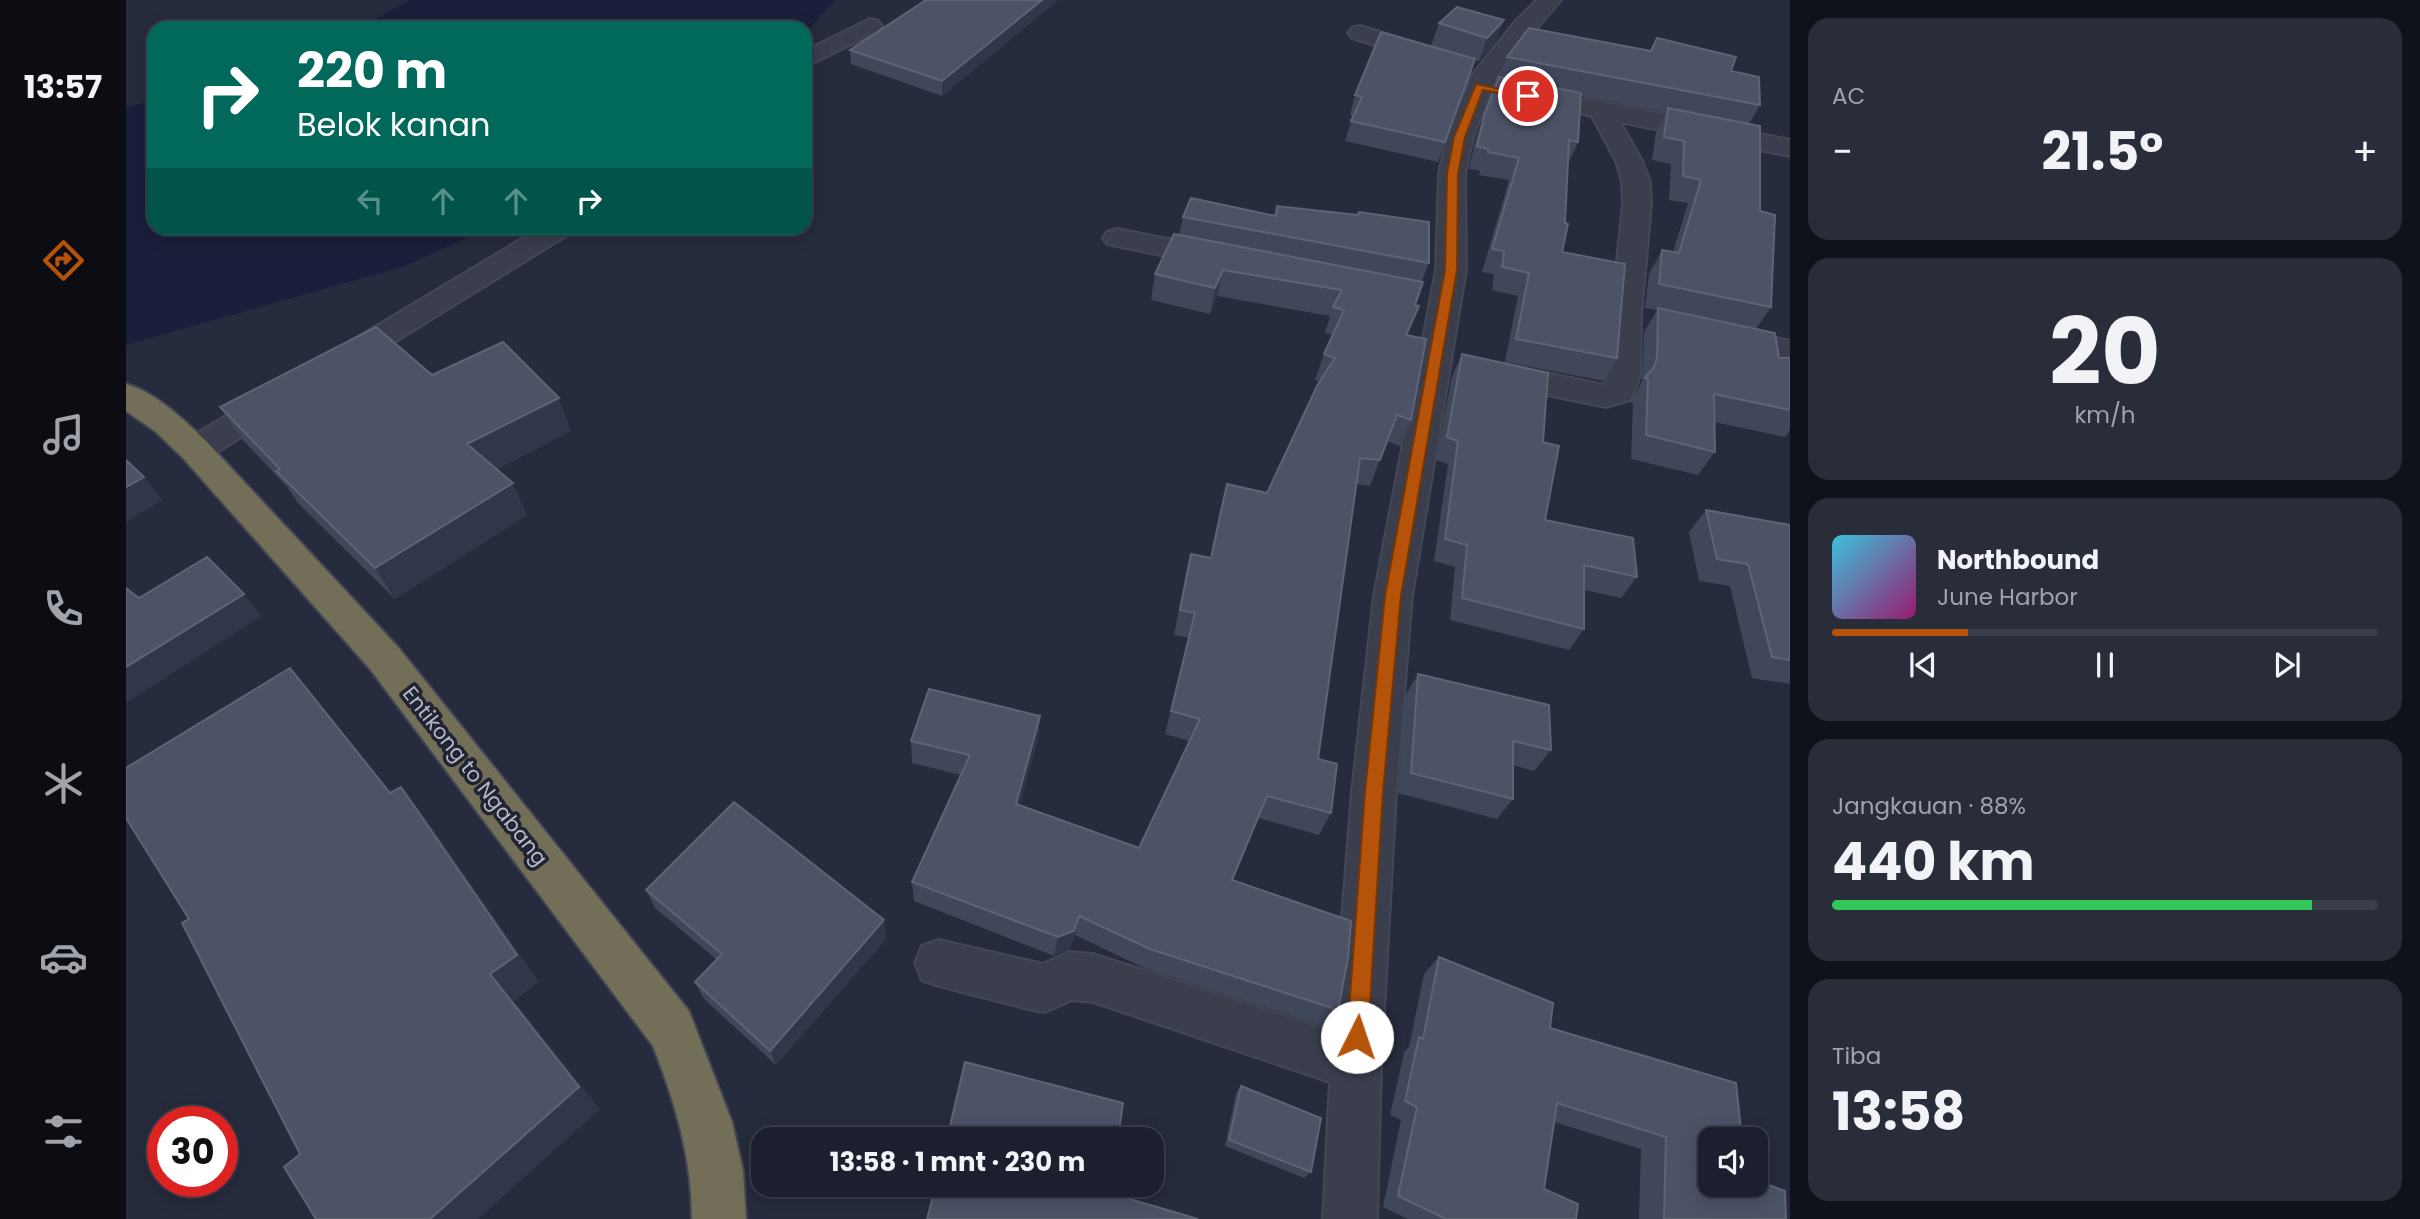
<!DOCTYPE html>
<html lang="id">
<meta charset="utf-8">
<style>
:root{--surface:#1c202e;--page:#292d3a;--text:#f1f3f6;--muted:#a0a3aa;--line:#3a3e4a;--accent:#b45309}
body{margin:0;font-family:Poppins,sans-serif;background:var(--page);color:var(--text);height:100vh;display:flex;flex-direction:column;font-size:26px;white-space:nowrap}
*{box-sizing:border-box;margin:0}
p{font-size:23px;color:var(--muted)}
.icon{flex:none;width:38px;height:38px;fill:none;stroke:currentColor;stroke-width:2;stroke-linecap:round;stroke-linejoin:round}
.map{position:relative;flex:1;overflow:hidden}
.panel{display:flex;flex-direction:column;gap:18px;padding:18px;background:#0f1219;width:630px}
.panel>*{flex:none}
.top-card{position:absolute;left:21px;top:21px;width:665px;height:214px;border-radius:21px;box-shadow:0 4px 18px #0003,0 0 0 2px var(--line);background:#00695c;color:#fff;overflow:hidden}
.tools{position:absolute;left:1572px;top:1127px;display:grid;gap:14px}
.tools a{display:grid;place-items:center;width:70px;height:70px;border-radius:14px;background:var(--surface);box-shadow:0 4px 18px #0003,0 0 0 2px var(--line);font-size:35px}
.speed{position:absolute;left:21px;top:1106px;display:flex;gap:14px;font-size:35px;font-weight:700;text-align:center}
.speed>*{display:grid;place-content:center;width:91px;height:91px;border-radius:50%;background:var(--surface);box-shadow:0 4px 18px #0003,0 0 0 2px var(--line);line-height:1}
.speed .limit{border:10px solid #d22;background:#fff;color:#111}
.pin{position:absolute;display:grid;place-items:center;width:60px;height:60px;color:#fff;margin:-30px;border:4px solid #fff;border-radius:50%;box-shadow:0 2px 7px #0007}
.me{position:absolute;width:77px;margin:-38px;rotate:4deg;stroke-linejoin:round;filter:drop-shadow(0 0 5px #0008)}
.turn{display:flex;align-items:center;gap:24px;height:147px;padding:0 35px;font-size:32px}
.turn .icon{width:91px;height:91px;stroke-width:2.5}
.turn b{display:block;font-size:49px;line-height:60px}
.lanes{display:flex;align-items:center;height:66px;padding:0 35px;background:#0003;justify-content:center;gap:35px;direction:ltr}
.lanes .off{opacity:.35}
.big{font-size:52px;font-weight:700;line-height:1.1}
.panel .tile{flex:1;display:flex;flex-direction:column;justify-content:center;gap:10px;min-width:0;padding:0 24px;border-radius:21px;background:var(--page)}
.panel .dial{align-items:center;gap:0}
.dial b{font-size:91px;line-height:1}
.song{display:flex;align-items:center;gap:21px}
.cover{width:84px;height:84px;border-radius:10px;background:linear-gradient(135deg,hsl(190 70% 55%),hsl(320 70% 35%))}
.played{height:7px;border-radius:4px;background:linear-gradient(90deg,var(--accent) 25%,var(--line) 25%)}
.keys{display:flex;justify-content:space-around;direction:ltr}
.heat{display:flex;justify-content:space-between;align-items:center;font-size:38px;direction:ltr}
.charge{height:10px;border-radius:5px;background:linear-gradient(90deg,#34c759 88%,var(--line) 0)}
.trip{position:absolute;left:625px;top:1127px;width:413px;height:70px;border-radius:21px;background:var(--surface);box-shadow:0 4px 18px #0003,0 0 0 2px var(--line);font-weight:700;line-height:70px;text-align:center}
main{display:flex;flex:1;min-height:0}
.dock{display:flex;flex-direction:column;width:126px;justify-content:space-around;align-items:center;background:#0b0d12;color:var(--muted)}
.dock .icon{width:49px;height:49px}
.dock .active{color:var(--accent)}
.dock b{font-size:32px;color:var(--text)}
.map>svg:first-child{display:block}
.water{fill:#1a203b}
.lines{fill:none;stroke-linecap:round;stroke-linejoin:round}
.minor-casing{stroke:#434756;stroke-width:4}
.highway-casing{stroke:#424655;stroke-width:4}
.minor{fill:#3a3e4d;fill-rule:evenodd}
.highway{fill:#736e57;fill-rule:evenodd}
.wall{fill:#41475b}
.shaded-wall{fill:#31364a}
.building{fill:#4d5367;stroke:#5e6376;stroke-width:2}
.route{fill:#b45309;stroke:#753606;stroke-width:2}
.labels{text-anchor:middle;stroke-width:7;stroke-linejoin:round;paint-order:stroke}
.street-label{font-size:21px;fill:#b6b9c8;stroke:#1f2332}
</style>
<main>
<nav class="dock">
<b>13:57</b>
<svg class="icon active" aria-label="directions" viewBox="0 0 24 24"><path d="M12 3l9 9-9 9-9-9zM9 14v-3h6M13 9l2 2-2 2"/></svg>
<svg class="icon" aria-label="music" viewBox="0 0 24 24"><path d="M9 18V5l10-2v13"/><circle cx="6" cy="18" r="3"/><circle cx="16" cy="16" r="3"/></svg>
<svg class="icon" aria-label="phone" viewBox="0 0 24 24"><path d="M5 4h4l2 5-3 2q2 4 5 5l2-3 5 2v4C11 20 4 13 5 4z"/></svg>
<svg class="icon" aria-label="climate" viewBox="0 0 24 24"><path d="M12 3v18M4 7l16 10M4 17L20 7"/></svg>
<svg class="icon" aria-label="car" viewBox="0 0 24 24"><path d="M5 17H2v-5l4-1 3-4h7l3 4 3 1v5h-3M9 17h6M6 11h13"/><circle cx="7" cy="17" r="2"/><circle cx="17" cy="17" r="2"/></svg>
<svg class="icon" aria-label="filters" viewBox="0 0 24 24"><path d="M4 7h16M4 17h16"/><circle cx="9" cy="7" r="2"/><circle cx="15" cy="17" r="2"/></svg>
</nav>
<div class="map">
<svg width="1664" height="1219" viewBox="0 0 1664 1219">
<rect width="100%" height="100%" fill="#262b3d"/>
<path class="water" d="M284,0H709L679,34V28H232Z
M28,100V228H363L276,267L0,345V107Z"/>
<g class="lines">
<g class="minor-casing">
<path id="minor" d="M1411,0H1435L1371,75L1347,137L1339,174L1340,270L1286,596L1270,792L1255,1065L1251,1219H1197L1204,1082L967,1002L946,1000L919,1012L911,1011L813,986L796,980L789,963L796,946L813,940L917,964L943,952L967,954L1207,1032L1226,792L1248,596L1310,270L1313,174L1321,137L1347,74L1389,22Z
M744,19L752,21L756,26L752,31L679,67V51Z
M1234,26L1309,49L1313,54L1309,59L1301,61L1226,38L1222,33L1226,28Z
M1459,99L1664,140V156L1494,122L1516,161L1524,182L1525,205L1515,316L1514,376L1504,400L1480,407L1368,384L1357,381L1352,373L1357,365L1368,362L1478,385L1482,376L1485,316L1497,205L1496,182L1490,161L1466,116L1450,112L1446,107L1450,102Z
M414,228H447L443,234L226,368L215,371L204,368L199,361L204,354Z
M991,229L1093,249L1103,252L1108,258L1103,264L1093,267L981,244L977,238L981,232Z
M1601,327L1664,341V361L1590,344L1585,337L1590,330Z
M151,389L163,392L167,400L163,408L81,458L69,462L57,458L52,450L57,442L139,392Z"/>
</g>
<g class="highway-casing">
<path id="highway" d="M0,384C31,393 58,420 81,442L272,647L563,1011L606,1122L617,1170L620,1219H566C566,1158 549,1102 527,1046L244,669L57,458L29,431L0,411Z"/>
</g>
<use href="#minor" class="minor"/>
<use href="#highway" class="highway"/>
</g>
<path class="wall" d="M797,0H932L816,96L725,64L724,50L797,2Z
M1378,20L1369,43L1353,61L1348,59L1312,162L1219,141L1227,116L1224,115L1229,95L1326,52L1305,46L1313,23Z
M1381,57L1605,71L1634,105L1623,124L1634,211L1645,307L1630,329L1653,358H1664V430L1659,437L1588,422L1589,452L1572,475L1505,459L1507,403L1504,402L1516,381L1518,332L1531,310L1519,308L1523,274L1536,250L1547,252L1562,203L1543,200L1545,164L1526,160L1530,132L1540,113L1455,96L1452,142L1442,164L1436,252L1491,358L1478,381L1379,362L1392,296L1366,290L1368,274L1356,272L1383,180L1353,175L1354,171L1343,169L1350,138Z
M1151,206L1303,263L1296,281L1282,335L1285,420L1274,446L1261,441L1244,486L1230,484L1192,759L1205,813L1193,835L1132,818L1106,880L1212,1010L1199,1027L1018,968L949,935L944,949L928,956L788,901L786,882L835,775L786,763L785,741L914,716L912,739L893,806L1013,848L1063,741L1039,734L1063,638L1048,635L1059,579L1065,554L1084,558L1094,510L1101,484L1141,493L1194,381L1189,380L1198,354L1207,335L1199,333L1204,316L1091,296L1084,314L1025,300L1029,274L1053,235L1057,217L1148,215Z
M1336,354L1417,442L1419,520L1511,577L1495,598L1458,590V629L1443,650L1324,620L1329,567L1308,561L1322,464L1310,460L1326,376Z
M306,375L445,431L371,469L401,515L269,599L172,503L161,487L116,439L94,407Z
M1580,510L1664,525V684L1626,678L1604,586L1573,581L1563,532Z
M1292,674L1425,750L1408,771L1387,765V799L1371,819L1272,793L1279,696Z
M520,890L761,938L650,1065L577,998L569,982L590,959L529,908Z
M1313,957L1424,1028L1584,1139L1660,1219H1513L1515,1149L1428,1122L1418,1189L1450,1219H1282L1257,1207L1275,1120L1264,1115L1278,1052L1283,1047L1298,974Z
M1115,1086L1185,1172L1178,1178L1099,1146L1110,1093Z"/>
<path class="shaded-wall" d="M916,0H932L816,96V81Z
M1378,20L1369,43L1353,61L1361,38Z
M1097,270L1091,296L1084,314L1089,288Z
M1293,306L1283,332L1270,361L1280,335Z
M433,398L445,431L356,476L341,444Z
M18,477L37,500L0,522V487Z
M387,483L401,515L269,599L249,568Z
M118,594L136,616L0,703V667Z
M914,716L912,739L888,826L890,804Z
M275,787L300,819L413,982L388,1001L474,1109L352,1219H304L364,974Z
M953,916L949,935L944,949L928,956L932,937Z
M758,920L761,938L650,1065L644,1051Z"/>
<path class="building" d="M800,0H916L816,81L724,50Z
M1331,7L1378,20L1361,38L1313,23Z
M1403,28L1525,51L1531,38L1610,57L1605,71L1633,77L1634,105L1381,57Z
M1255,32L1349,59L1319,142L1225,121L1236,97L1229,95Z
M1373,77L1455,93L1452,142L1443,140L1439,223L1442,224L1436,252L1499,264L1491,358L1390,339L1403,273L1376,267L1378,251L1366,249L1393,158L1362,152V149L1351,146L1358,116Z
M1542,108L1634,126V211L1649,215L1645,307L1533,284L1536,250L1553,253L1575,180L1557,176L1558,141L1538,137Z
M1065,198L1150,216L1151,206L1232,215L1233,212L1303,222V263L1057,217Z
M1048,234L1297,282L1289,305L1293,306L1280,335L1300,339L1285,420L1271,415L1254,460L1234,458L1192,759L1211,764L1205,813L1141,796L1106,880L1225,921L1222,958L1212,1010L1024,949L953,916L948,931L932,937L786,882L844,755L785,741L803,689L914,716L890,804L1013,848L1074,719L1045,711L1069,613L1054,610L1065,554L1085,558L1101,484L1141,493L1191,386L1209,358L1198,354L1218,310L1207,307L1216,290L1097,270L1089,288L1029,274Z
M1532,308L1649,333L1653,358H1664V410L1588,394L1589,452L1520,435L1522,379L1519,378L1528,367L1531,357Z
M250,327L306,375L377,342L433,398L341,444L387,483L249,568L150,471L154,469L94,407Z
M1336,354L1422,373L1417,442L1433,446L1419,520L1507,538L1511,577L1458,565V629L1336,598L1341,545L1319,539L1332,441L1321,437Z
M0,460L18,477L0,487Z
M1580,510L1664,525V660L1646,657L1622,564L1591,559Z
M81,557L118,594L0,667V588L13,598Z
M164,668L264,793L275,787L391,955L364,974L453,1087L304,1219H190L158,1167L174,1154L56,923L63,919L0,818V768Z
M1292,674L1423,705L1425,750L1387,741V799L1285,773Z
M608,802L758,920L644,1051L569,982L596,954L520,890Z
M1313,957L1427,1003L1424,1028L1610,1083L1616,1139H1584V1185H1629V1180L1659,1191L1660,1219H1538L1540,1137L1431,1103L1418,1189L1452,1204L1450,1219H1320L1272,1196L1291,1107L1279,1101L1293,1037L1297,1039Z
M839,1062L997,1103L992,1139H821Z
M1115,1086L1195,1118L1185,1172L1103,1140Z
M810,1185H984L983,1193L1072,1219H801Z"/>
<path class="route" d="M1350,84L1408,96L1402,99L1357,90L1339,137L1332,174L1331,270L1275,596L1257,792L1242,1037L1239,1045L1231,1048L1224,1045L1221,1037L1239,792L1259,596L1319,270L1321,174L1328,137Z"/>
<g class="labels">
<g class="street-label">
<text transform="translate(349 776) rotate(52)" y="7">Entikong to Ngabang</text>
</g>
</g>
</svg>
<div class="tools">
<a><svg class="icon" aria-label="sound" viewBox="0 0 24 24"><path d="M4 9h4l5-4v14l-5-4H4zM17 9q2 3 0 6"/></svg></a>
</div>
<div class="speed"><div class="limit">30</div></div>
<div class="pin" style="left:1402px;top:96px;background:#d93025"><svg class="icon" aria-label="arrive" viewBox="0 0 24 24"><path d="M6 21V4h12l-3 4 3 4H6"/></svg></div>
<svg class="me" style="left:1231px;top:1037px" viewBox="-20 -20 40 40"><circle r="19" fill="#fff"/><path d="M0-13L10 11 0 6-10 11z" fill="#b45309"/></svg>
<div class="trip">13:58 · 1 mnt · 230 m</div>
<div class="top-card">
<div class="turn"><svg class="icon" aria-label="right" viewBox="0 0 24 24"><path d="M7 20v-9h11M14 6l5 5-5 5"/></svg><div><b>220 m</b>Belok kanan</div></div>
<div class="lanes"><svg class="icon off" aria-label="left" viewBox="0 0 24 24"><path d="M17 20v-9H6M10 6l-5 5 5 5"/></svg><svg class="icon off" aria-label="ahead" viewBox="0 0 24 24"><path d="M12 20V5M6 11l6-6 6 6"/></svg><svg class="icon off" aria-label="ahead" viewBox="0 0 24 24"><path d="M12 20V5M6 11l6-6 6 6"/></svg><svg class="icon" aria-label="right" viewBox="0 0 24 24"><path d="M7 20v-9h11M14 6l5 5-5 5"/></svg></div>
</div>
</div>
<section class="panel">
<div class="tile"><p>AC</p>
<div class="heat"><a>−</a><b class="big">21.5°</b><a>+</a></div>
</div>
<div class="tile dial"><b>20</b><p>km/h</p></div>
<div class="tile">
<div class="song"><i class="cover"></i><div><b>Northbound</b><p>June Harbor</p></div></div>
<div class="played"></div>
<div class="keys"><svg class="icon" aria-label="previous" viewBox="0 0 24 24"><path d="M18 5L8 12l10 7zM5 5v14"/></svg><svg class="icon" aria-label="pause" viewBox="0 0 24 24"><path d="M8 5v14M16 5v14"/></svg><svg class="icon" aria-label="next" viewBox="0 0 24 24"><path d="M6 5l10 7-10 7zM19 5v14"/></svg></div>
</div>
<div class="tile"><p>Jangkauan · 88%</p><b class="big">440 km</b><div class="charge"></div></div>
<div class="tile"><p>Tiba</p><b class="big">13:58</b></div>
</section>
</main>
